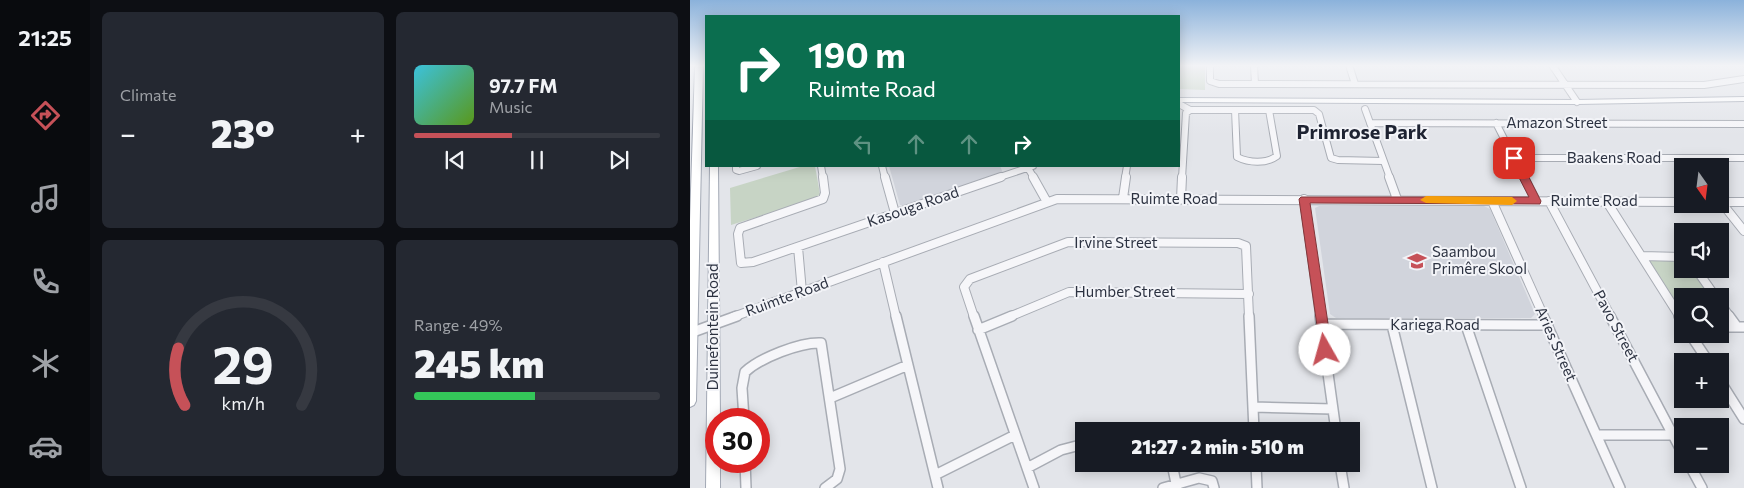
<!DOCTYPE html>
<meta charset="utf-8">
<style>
:root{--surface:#171b24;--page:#242831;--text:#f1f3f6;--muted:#9ea1a6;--line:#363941;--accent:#c65158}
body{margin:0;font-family:Commissioner,sans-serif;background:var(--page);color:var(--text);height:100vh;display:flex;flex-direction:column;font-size:19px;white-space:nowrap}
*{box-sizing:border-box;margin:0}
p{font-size:16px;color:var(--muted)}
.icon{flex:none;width:28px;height:28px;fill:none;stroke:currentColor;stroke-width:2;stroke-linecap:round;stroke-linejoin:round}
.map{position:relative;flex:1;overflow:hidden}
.drawer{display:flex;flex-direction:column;gap:12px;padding:12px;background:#0d0f14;width:600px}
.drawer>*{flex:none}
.hud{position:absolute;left:15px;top:15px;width:475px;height:152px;border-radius:0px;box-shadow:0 2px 12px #0003;background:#0b6e4f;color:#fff;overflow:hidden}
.needle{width:32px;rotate:166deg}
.controls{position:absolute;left:984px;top:158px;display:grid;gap:10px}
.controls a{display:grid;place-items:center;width:55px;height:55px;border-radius:0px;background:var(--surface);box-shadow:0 2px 12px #0003;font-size:25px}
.speed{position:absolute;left:15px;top:408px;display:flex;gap:10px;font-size:25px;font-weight:700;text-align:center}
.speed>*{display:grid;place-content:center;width:65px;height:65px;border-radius:50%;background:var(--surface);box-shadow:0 2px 12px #0003;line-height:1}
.speed .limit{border:8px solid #d22;background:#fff;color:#111}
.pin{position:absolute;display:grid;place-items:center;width:42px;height:42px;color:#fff;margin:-21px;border-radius:10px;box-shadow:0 2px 8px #0006}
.me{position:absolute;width:55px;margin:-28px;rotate:353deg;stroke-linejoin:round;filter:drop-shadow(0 0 4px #0008)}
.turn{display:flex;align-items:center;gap:18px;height:105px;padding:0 20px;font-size:22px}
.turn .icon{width:65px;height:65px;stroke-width:2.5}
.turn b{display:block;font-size:35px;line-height:42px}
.lanes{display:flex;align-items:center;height:48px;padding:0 20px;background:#0003;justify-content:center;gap:25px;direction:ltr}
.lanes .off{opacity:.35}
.big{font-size:38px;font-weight:800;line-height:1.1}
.drawer .tile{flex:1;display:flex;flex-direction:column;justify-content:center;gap:8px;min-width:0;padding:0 18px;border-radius:8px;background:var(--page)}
.drawer .dial{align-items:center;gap:0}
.dial svg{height:130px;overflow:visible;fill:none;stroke:var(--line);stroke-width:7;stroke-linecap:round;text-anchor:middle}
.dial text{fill:var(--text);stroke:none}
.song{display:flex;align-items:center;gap:15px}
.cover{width:60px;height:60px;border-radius:8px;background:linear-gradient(135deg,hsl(190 70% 55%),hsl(90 70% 35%))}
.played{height:5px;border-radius:2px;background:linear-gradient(90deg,var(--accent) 40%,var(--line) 40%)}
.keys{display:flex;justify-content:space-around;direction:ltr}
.heat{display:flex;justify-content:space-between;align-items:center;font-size:28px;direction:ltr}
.charge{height:8px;border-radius:4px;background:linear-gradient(90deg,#34c759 49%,var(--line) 0)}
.drawer .tiles{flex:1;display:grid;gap:12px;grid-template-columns:repeat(2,1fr)}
.trip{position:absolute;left:385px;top:422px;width:285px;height:50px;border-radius:0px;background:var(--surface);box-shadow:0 2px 12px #0003;font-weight:800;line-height:50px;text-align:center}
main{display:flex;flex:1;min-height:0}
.dock{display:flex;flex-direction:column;width:90px;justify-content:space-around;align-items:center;background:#090b0e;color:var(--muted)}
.dock .icon{width:35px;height:35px}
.dock .on{color:var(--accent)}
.dock b{font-size:22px;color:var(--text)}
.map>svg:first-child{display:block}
.built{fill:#d1d4dc}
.green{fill:#c7d4c5}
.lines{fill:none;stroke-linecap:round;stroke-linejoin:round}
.minor-far2-casing{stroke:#a8acb4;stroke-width:8}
.minor-far1-casing{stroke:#a8acb4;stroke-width:10}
.minor-casing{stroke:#a8acb4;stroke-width:12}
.major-casing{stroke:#a3a9b5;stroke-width:2}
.minor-far2{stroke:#f6f6f9;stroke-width:6}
.minor-far1{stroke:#f6f6f9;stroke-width:8}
.minor{stroke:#f6f6f9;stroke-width:9}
.major{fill:#fff;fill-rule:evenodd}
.route{fill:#c65158;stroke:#813539}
.slow{fill:#f59e0b}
.labels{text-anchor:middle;stroke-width:4;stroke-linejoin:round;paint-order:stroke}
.street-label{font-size:15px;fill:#2c3241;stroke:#f3f4f8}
.poi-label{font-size:15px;fill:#2c3241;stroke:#f3f4f8;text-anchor:start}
.district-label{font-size:20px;font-weight:bold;fill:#1e2332;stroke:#f3f4f8}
</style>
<main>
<nav class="dock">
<b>21:25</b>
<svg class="icon on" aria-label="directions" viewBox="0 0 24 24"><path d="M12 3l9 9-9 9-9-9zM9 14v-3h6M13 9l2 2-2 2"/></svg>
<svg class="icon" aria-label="music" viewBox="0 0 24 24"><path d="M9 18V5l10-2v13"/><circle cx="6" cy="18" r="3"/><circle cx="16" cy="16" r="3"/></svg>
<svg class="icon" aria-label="phone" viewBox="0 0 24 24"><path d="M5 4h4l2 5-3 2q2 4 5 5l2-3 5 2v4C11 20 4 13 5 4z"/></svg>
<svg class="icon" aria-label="climate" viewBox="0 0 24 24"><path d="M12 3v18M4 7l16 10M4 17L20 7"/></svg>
<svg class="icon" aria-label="car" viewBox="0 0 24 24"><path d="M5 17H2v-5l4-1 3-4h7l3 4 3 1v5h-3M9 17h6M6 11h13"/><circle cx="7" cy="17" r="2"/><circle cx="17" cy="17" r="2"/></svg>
</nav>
<section class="drawer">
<div class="tiles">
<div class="tile"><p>Climate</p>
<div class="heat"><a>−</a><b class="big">23°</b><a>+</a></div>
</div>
<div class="tile">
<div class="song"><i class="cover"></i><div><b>97.7 FM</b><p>Music</p></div></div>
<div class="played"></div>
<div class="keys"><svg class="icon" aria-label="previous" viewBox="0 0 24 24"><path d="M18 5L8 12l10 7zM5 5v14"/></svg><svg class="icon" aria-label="pause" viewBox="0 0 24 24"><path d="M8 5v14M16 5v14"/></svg><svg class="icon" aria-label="next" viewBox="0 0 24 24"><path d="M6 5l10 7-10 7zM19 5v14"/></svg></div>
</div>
<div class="tile dial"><svg viewBox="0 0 100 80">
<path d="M14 69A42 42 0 1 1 86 69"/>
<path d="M14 69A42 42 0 0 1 10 34" stroke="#c65158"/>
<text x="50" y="56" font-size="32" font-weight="700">29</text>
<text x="50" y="72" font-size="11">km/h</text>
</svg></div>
<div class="tile"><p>Range · 49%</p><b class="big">245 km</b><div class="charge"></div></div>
</div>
</section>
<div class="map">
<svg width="1054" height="488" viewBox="0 0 1054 488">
<rect width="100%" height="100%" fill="#e3e5ea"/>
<path class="built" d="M199,166H310L313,173L216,205H210Z
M629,206H794L800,209L845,314L841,318H646L640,314L625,208Z"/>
<path class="green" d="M489,65H515V90L489,89Z
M113,166H125L130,194L125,199L41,225L40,188Z
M960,259H992V269H1003L1022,296H992V313L959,260Z"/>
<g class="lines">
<g class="minor-far2-casing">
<path id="minor-far2" d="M520,65V81L529,84L1014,85L1054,79
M564,65L565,84
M659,65L665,84
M862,65L887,102
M489,104L500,110
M675,109L700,178
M500,110H624L629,114L641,158L648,160L693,161
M545,110L547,157C559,163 576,164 587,156L579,110
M680,123L1054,124
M806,123L834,178
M824,158H1054
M46,166V170L49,171L67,166
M131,166L133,178
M192,166L195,178
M338,168L344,178
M307,178L343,166
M435,178L437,166
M492,178L496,113L500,110"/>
</g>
<g class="minor-far1-casing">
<path id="minor-far1" d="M133,177L135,193L133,199L50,228L48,234L51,263L63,262L311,177
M195,177L205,213
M343,177L357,202
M699,177L707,199
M834,177L846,201
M433,198L436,177
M491,199L492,177
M614,199L630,317
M802,201L854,317
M859,201L921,317
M917,202L990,317
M1030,202H1054
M1031,202L1054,231
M108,247L112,292
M952,256L992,257
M193,262L206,317
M1006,269L1025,296
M1030,303L1040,317
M43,317L367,199L992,202
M284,317L274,287L280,279L378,242L548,243L556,246L559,317
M319,317L379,292L559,294"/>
</g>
<g class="minor-casing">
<path id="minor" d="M206,316L248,488
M284,316L344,488
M559,316L564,431
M630,316L646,431
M853,316L930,488
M920,316L992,452
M989,316L992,321
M1039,316L1047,327
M632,324L858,325
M702,325L742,488
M776,325L831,488
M1030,327H1054
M288,330L322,316
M0,333L47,316
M1000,334L1018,361
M1030,381L1054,419
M140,398L218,365
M563,407L643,409
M54,419L52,388L55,372C70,358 110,342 131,343L150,469L147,479L135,488
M907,435H984
M55,461L56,488
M482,464L487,488
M566,464L567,488
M650,464L654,488
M999,464L1012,488
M337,468L371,450L394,444
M245,475L325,435
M473,488L509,478L522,481L524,488"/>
</g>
<g class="major-casing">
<path id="major" d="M5,65H13L6,401L4,405L0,407V221Z
M1054,97V101L887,104L489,102V98L887,100Z
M20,166H28L30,419H26V461H30V488H16Z"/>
</g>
<use href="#minor-far2" class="minor-far2"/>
<use href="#minor-far1" class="minor-far1"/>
<use href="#minor" class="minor"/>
<use href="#major" class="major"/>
</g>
<linearGradient id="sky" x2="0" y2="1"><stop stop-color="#8bb2db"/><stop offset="0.49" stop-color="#f2f3f6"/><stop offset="1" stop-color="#f2f3f6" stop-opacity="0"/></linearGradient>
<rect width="1054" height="134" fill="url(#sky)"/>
<path class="route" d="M820,155H827L829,158L851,201L850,204L620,203L642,350L640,354L635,356L631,354L609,199L611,197H839L819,158Z"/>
<path class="slow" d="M736,196L822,197L827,201L822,205L736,203L730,200Z"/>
<defs>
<g id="school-bare" transform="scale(1.5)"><path d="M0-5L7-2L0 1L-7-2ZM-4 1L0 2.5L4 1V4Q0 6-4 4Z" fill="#c65158" stroke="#f3f4f8" stroke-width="2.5" paint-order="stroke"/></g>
</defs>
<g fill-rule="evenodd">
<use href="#school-bare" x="727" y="261"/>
</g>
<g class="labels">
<g class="street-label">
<text x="867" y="128">Amazon Street</text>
<text x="924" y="163">Baakens Road</text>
<text x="484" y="204">Ruimte Road</text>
<text x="904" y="206">Ruimte Road</text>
<text transform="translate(223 207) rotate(-19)" y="5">Kasouga Road</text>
<text x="426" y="248">Irvine Street</text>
<text x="435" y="297">Humber Street</text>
<text transform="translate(97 297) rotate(-20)" y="5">Ruimte Road</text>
<text x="745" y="330">Kariega Road</text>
<text transform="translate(926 326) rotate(62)" y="5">Pavo Street</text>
<text transform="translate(23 327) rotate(-90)" y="5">Duinefontein Road</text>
<text transform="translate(866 344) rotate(66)" y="5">Aries Street</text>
</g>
<g class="poi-label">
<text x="742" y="257">Saambou<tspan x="742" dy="17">Primêre Skool</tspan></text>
</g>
<g class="district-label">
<text x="672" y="139">Primrose Park</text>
</g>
</g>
</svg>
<div class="controls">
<a><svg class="needle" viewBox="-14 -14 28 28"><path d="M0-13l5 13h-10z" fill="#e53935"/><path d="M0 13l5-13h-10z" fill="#9ea1a6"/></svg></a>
<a><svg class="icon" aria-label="sound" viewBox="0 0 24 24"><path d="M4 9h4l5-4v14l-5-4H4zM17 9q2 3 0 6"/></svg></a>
<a><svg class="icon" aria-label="search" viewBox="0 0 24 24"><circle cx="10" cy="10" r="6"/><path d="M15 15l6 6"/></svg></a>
<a>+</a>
<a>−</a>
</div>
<div class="speed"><div class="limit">30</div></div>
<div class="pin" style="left:824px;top:158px;background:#d93025"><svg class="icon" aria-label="arrive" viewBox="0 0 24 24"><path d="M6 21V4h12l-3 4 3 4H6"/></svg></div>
<svg class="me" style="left:635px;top:350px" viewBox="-20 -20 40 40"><circle r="19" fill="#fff"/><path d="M0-13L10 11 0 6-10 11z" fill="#c65158"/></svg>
<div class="trip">21:27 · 2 min · 510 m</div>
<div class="hud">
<div class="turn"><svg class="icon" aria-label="right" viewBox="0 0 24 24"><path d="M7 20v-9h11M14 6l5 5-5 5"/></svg><div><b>190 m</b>Ruimte Road</div></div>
<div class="lanes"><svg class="icon off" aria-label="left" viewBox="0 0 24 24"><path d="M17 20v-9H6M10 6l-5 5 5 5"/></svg><svg class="icon off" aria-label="ahead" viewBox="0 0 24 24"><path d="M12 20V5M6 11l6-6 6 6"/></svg><svg class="icon off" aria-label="ahead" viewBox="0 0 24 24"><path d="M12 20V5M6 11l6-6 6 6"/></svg><svg class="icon" aria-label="right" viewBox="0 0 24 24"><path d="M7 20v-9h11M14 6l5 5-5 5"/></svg></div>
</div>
</div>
</main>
